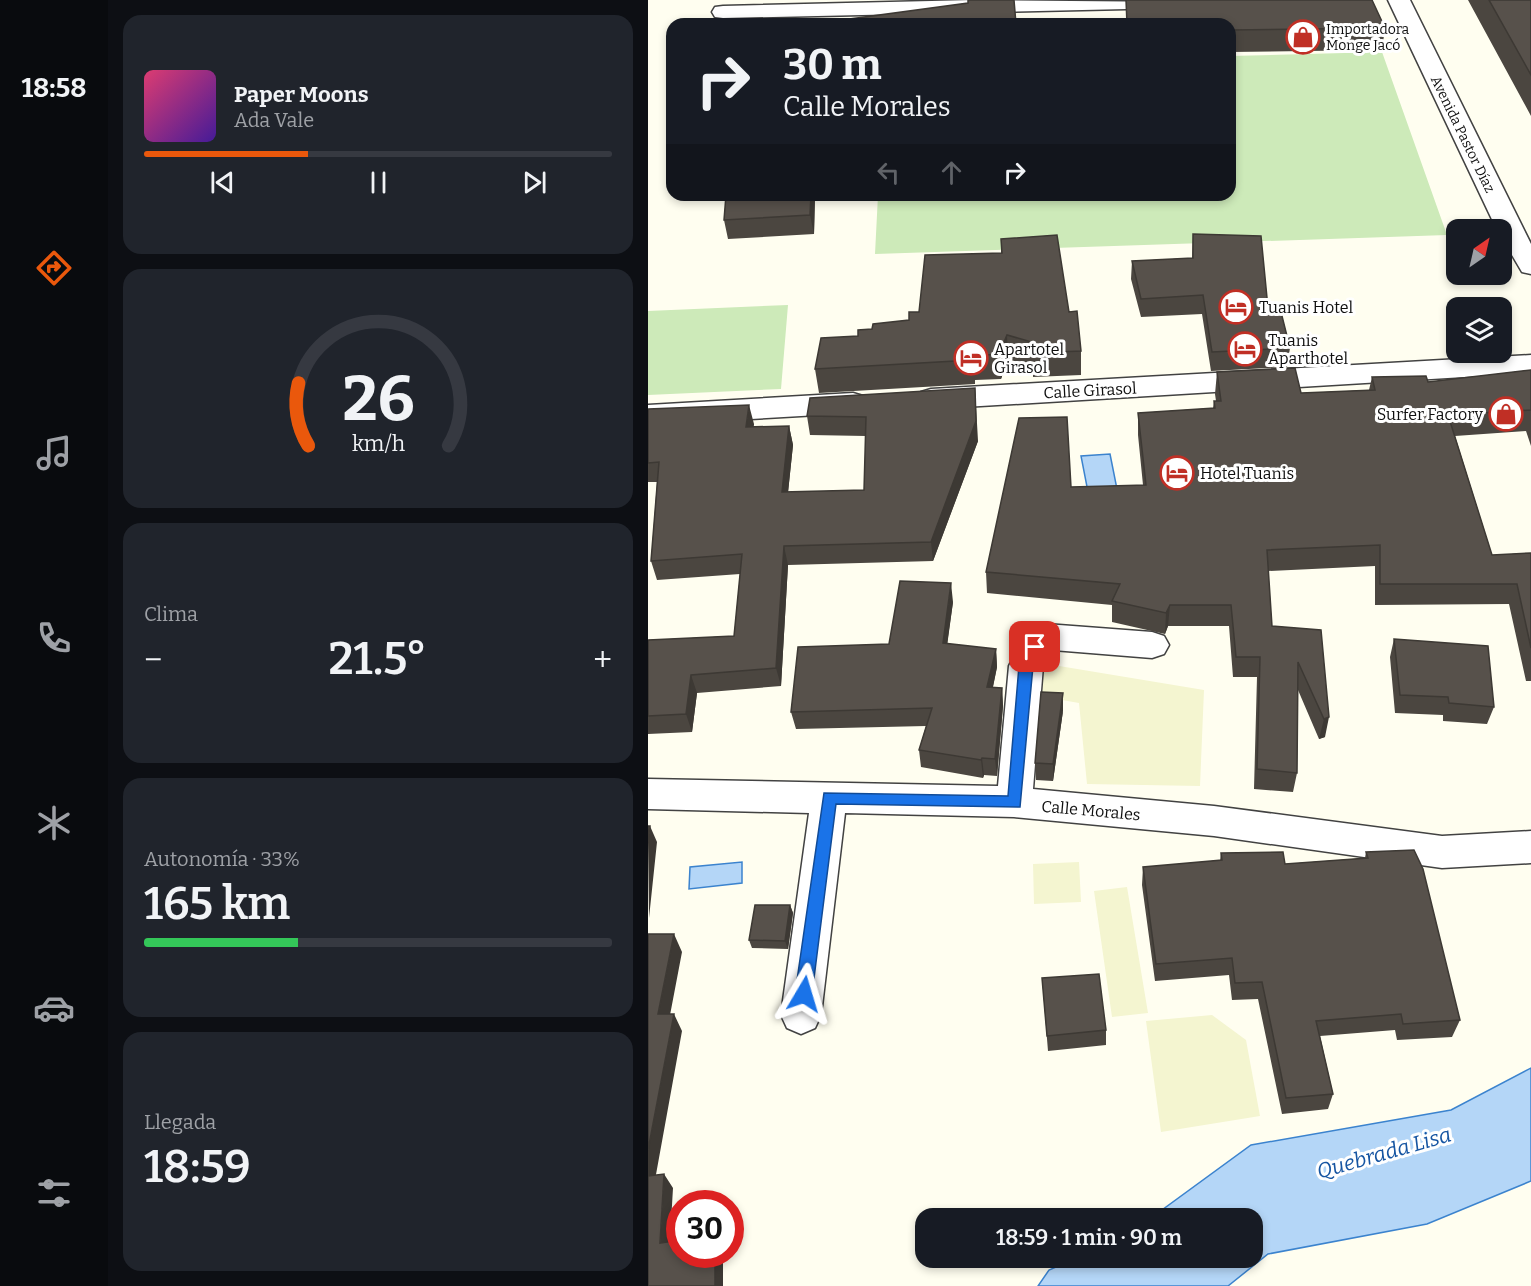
<!DOCTYPE html>
<html lang="es">
<meta charset="utf-8">
<style>
:root{--surface:#171b24;--page:#20242c;--text:#f1f3f6;--muted:#9ea1a6;--line:#363941;--accent:#ea580c}
body{margin:0;font-family:Bitter,serif;background:var(--page);color:var(--text);height:100vh;display:flex;flex-direction:column;font-size:22px;white-space:nowrap}
*{box-sizing:border-box;margin:0}
p{font-size:20px;color:var(--muted)}
.icon{flex:none;width:33px;height:33px;fill:none;stroke:currentColor;stroke-width:2;stroke-linecap:round;stroke-linejoin:round}
.map{position:relative;flex:1;overflow:hidden}
.panel{display:flex;flex-direction:column;gap:15px;padding:15px;background:#0d0f14;width:540px}
.panel>*{flex:none}
.guide{position:absolute;left:18px;top:18px;width:570px;height:183px;border-radius:18px;box-shadow:0 3px 9px #0003;background:#171b24;color:var(--text);overflow:hidden}
.needle{width:39px;rotate:34deg}
.controls{position:absolute;left:798px;top:219px;display:grid;gap:12px}
.controls a{display:grid;place-items:center;width:66px;height:66px;border-radius:12px;background:var(--surface);box-shadow:0 3px 9px #0003;font-size:30px}
.speed{position:absolute;left:18px;top:1190px;display:flex;gap:12px;font-size:30px;font-weight:700;text-align:center}
.speed>*{display:grid;place-content:center;width:78px;height:78px;border-radius:50%;background:var(--surface);box-shadow:0 3px 9px #0003;line-height:1}
.speed .limit{border:9px solid #d22;background:#fff;color:#111}
.pin{position:absolute;display:grid;place-items:center;width:51px;height:51px;color:#fff;margin:-26px;border-radius:12px;box-shadow:0 3px 9px #0006}
.me{position:absolute;width:66px;margin:-33px;rotate:7deg;stroke-linejoin:round;filter:drop-shadow(0 0 4px #0008)}
.turn{display:flex;align-items:center;gap:21px;height:126px;padding:0 18px;font-size:27px}
.turn .icon{width:78px;height:78px;stroke-width:2.5}
.turn b{display:block;font-size:42px;line-height:51px}
.lanes{display:flex;align-items:center;height:57px;padding:0 18px;background:#0003;justify-content:center;gap:30px;direction:ltr}
.lanes .off{opacity:.35}
.big{font-size:45px;font-weight:600;line-height:1.1}
.panel .widget{flex:1;display:flex;flex-direction:column;justify-content:center;gap:9px;min-width:0;padding:0 21px;border-radius:18px;background:var(--page)}
.panel .dial{align-items:center;gap:0}
.dial svg{height:156px;overflow:visible;fill:none;stroke:var(--line);stroke-width:7;stroke-linecap:round;text-anchor:middle}
.dial text{fill:var(--text);stroke:none}
.song{display:flex;align-items:center;gap:18px}
.cover{width:72px;height:72px;border-radius:9px;background:linear-gradient(135deg,hsl(340 70% 55%),hsl(260 70% 35%))}
.played{height:6px;border-radius:3px;background:linear-gradient(90deg,var(--accent) 35%,var(--line) 35%)}
.keys{display:flex;justify-content:space-around;direction:ltr}
.heat{display:flex;justify-content:space-between;align-items:center;font-size:33px;direction:ltr}
.charge{height:9px;border-radius:4px;background:linear-gradient(90deg,#34c759 33%,var(--line) 0)}
.trip{position:absolute;left:267px;top:1208px;width:348px;height:60px;border-radius:18px;background:var(--surface);box-shadow:0 3px 9px #0003;font-weight:600;line-height:60px;text-align:center}
main{display:flex;flex:1;min-height:0}
.tabs{display:flex;flex-direction:column;width:108px;justify-content:space-around;align-items:center;background:#090b0e;color:var(--muted)}
.tabs .icon{width:42px;height:42px}
.tabs .active{color:var(--accent)}
.tabs b{font-size:27px;color:var(--text)}
.map>svg:first-child{display:block}
.farmland{fill:#f4f5d0}
.green{fill:#cdeab9}
.water{fill:#b4d6f7;stroke:#3b83ce;stroke-width:1.5}
.lines{fill:none;stroke-linecap:round;stroke-linejoin:round}
.minor-casing{stroke:#424242;stroke-width:3}
.minor{fill:#fff;fill-rule:evenodd}
.wall{fill:#4b4640}
.shaded-wall{fill:#3d3934}
.building{fill:#57514b;stroke:#3d3934;stroke-width:1.5}
.route{fill:#1a73e8;stroke:#114b97;stroke-width:1.5}
.labels{text-anchor:middle;stroke-width:6;stroke-linejoin:round;paint-order:stroke}
.far-poi-label{font-size:14px;fill:#0f0f0f;stroke:#fff;text-anchor:start}
.far-street-label{font-size:14px;fill:#0f0f0f;stroke:#fff}
.poi-label{font-size:16px;fill:#0f0f0f;stroke:#fff;text-anchor:start}
.street-label{font-size:16px;fill:#0f0f0f;stroke:#fff}
.near-water-label{font-size:21px;font-style:italic;fill:#1655a2;stroke:#fff}
</style>
<main>
<nav class="tabs">
<b>18:58</b>
<svg class="icon active" aria-label="directions" viewBox="0 0 24 24"><path d="M12 3l9 9-9 9-9-9zM9 14v-3h6M13 9l2 2-2 2"/></svg>
<svg class="icon" aria-label="music" viewBox="0 0 24 24"><path d="M9 18V5l10-2v13"/><circle cx="6" cy="18" r="3"/><circle cx="16" cy="16" r="3"/></svg>
<svg class="icon" aria-label="phone" viewBox="0 0 24 24"><path d="M5 4h4l2 5-3 2q2 4 5 5l2-3 5 2v4C11 20 4 13 5 4z"/></svg>
<svg class="icon" aria-label="climate" viewBox="0 0 24 24"><path d="M12 3v18M4 7l16 10M4 17L20 7"/></svg>
<svg class="icon" aria-label="car" viewBox="0 0 24 24"><path d="M5 17H2v-5l4-1 3-4h7l3 4 3 1v5h-3M9 17h6M6 11h13"/><circle cx="7" cy="17" r="2"/><circle cx="17" cy="17" r="2"/></svg>
<svg class="icon" aria-label="filters" viewBox="0 0 24 24"><path d="M4 7h16M4 17h16"/><circle cx="9" cy="7" r="2"/><circle cx="15" cy="17" r="2"/></svg>
</nav>
<section class="panel">
<div class="widget">
<div class="song"><i class="cover"></i><div><b>Paper Moons</b><p>Ada Vale</p></div></div>
<div class="played"></div>
<div class="keys"><svg class="icon" aria-label="previous" viewBox="0 0 24 24"><path d="M18 5L8 12l10 7zM5 5v14"/></svg><svg class="icon" aria-label="pause" viewBox="0 0 24 24"><path d="M8 5v14M16 5v14"/></svg><svg class="icon" aria-label="next" viewBox="0 0 24 24"><path d="M6 5l10 7-10 7zM19 5v14"/></svg></div>
</div>
<div class="widget dial"><svg viewBox="0 0 100 80">
<path d="M14 69A42 42 0 1 1 86 69"/>
<path d="M14 69A42 42 0 0 1 9 37" stroke="#ea580c"/>
<text x="50" y="56" font-size="32" font-weight="700">26</text>
<text x="50" y="72" font-size="11">km/h</text>
</svg></div>
<div class="widget"><p>Clima</p>
<div class="heat"><a>−</a><b class="big">21.5°</b><a>+</a></div>
</div>
<div class="widget"><p>Autonomía · 33%</p><b class="big">165 km</b><div class="charge"></div></div>
<div class="widget"><p>Llegada</p><b class="big">18:59</b></div>
</section>
<div class="map">
<svg width="883" height="1286" viewBox="0 0 883 1286">
<rect width="100%" height="100%" fill="#fffef0"/>
<path class="farmland" d="M399,664L556,690L552,786L439,784L431,703L385,695Z
M431,862L433,902L386,904L385,864Z
M479,887L500,1013L464,1017L446,891Z
M564,1015L598,1040L612,1116L513,1132L498,1021Z"/>
<path class="green" d="M734,52L799,235L227,254L230,195H582V56Z
M140,305L133,389L0,395V311Z"/>
<path class="water" d="M462,454L469,489L440,492L433,456Z
M94,862V883L41,889L42,867Z
M883,1068V1181L779,1224L620,1254L580,1286H390L401,1270L431,1257H604V1218H503L603,1145L803,1110Z"/>
<g class="lines">
<g class="minor-casing">
<path id="minor" d="M326,0L534,2L531,7L523,8L75,18L67,17L64,12L67,7L75,6Z
M740,0H762L883,244V274L874,272L854,238V230H849Z
M883,355V373L283,409L273,406L269,399L273,392L283,389Z
M205,393L215,396L219,403L215,410L205,413L0,425V405Z
M398,624L504,632L516,636L521,645L516,654L504,658L405,650L395,666L385,789L566,806L794,836L883,831V863L794,868L566,836L366,817L197,813L173,1015L167,1028L153,1034L139,1028L133,1015L161,813L0,809V779L350,786L361,666L375,638L386,628Z"/>
</g>
<use href="#minor" class="minor"/>
</g>
<path class="wall" d="M478,0L737,28L734,50L582,52V24H478Z
M820,0H883V116Z
M78,195H167L166,234L80,239L76,220Z
M545,234L620,308L642,348L639,367L563,371L554,314L493,317L483,279L484,261L544,258Z
M353,239L421,312L433,351V375L385,377V367L360,359L353,379L327,380V384L171,393L167,369L210,336L224,329L261,320L353,253Z
M883,370V446L878,431L807,436L844,555L883,553V681H878L861,604L727,605V566L620,571L624,626L673,630L677,737L671,739L650,690L649,773L645,792L606,789L609,677H585L581,626H520L517,634L464,622V605L339,593L338,572L423,487L495,485L490,435V413L565,408L566,401H568L567,394L569,372L653,393L721,390L724,377L780,382Z
M162,398L330,441L285,561L140,565L133,686L49,693L44,732L0,734V640L86,636L92,574L9,580L3,561L9,482H0V409L106,424L105,427L141,426L145,445L140,492L216,490L218,436L162,435L159,416Z
M305,602L299,644L348,649L349,667L345,687L354,688L355,706L349,776L336,775L335,778L273,767L271,750L278,726L148,729L143,712L241,644Z
M746,639L846,707L839,724L795,721V715L747,713L742,657Z
M415,711L405,781L388,780L387,763Z
M718,852L812,1020L804,1037L749,1040L747,1030L672,1036L685,1094L680,1109L634,1114L610,999L584,1000L581,975L507,981L494,885L495,867L572,861L573,853L637,864L717,858Z
M142,905L145,913L140,949L104,948L101,940Z
M394,978L458,1030V1045L400,1051Z"/>
<path class="shaded-wall" d="M163,195H167L166,234L162,215Z
M359,335L360,359L353,379L351,354Z
M327,388L330,441L285,561L283,542Z
M101,405L106,424L103,446L98,427Z
M141,426L145,445L138,512L134,492Z
M136,546L140,565L133,686L128,668Z
M303,583L305,602L297,661L295,643Z
M522,605L520,626L517,634L518,613Z
M348,649L349,667L341,705L339,687Z
M43,675L49,693L44,732L38,714Z
M354,688L355,706L349,776L347,759Z
M415,693V711L405,781V764Z
M681,717L677,737L671,739L676,719Z
M334,758L336,775L335,778L333,760Z
M2,826L9,842L1,918L0,842Z
M142,905L145,913L140,949L137,941Z
M26,934L34,952L19,1031L10,1014Z
M26,1014L34,1031L5,1191L0,1185V1150Z
M16,1174L25,1188L21,1256L12,1243Z
M67,1254H75V1286H67Z"/>
<path class="building" d="M320,0H366L368,24H203L202,19L320,3Z
M478,0H724L737,28L582,30V24H479Z
M841,0H883V75Z
M78,195H163L162,215L76,220Z
M545,234L613,236L620,308H632L642,348L564,352L555,295L493,299L484,261L545,258Z
M409,235L421,312L429,311L433,351L384,353L387,343L359,335L351,354L325,356V360L167,369L173,338L210,336V330L224,329L225,324L261,320V312H271L277,255L354,253L353,239Z
M647,368L653,393L727,390L724,377L778,376L780,382L883,370V410L800,415L844,555L883,553V648L869,584H732V545L619,550L624,626L673,630L681,717L676,719L650,662L649,773L609,769L612,657H588L583,605H522L518,613L464,601L472,584L338,572L371,418L419,417L423,487L498,485L490,413L567,408L566,401H573L569,372Z
M327,388L328,421L283,542L136,546L128,668L43,675L38,714L0,716V640L86,636L94,554L3,561L11,462L0,463V409L101,405L98,427L141,426L134,492L216,490L218,417L159,416L162,398Z
M252,581L303,583L295,643L348,649L339,687L354,688L347,759L334,758L333,760L271,750L284,708L143,712L150,647L241,644Z
M746,639L840,646L846,707L801,703L800,697L752,695Z
M393,692L415,693L405,764L387,763Z
M0,826H2L0,842Z
M766,850L775,869L812,1020L755,1024L753,1014L668,1021L685,1094L638,1098L614,982L587,983L584,958L508,964L495,867L574,860L573,853L635,852L637,864L720,858L718,852Z
M107,905H142L137,941L101,940Z
M0,934H26L10,1014H26L0,1150Z
M451,974L458,1030L399,1036L394,978Z
M16,1174L12,1243L32,1240V1254H67V1286H0V1176Z"/>
<path class="route" d="M387,642L394,647L385,666L372,807L188,804L164,994L161,999L156,1001L150,999L147,994L176,793L360,796L371,666L382,644Z"/>
<defs>
<g id="shop-ring" transform="scale(1.725)"><circle r="9.5" fill="#fff" stroke="#c02f25" stroke-width="1.5"/><path d="M-5-2.5h2.3a2.7 3.5 0 0 1 5.4 0H5L5.5 6h-11ZM-1.5-2.5h3a1.5 2.3 0 0 0-3 0Z" fill="#c02f25"/></g>
<g id="hotel-ring" transform="scale(1.725)"><circle r="9.5" fill="#fff" stroke="#c02f25" stroke-width="1.5"/><path d="M-6-4.5h1.5V1H6V5H4.5V3h-9V5H-6ZM-4 0a1.8 1.8 0 1 1 3.6 0ZM.5 0V-2.5h3Q6-2.5 6 0Z" fill="#c02f25"/></g>
</defs>
<g fill-rule="evenodd">
<use href="#shop-ring" x="655" y="37"/>
<use href="#hotel-ring" x="588" y="307"/>
<use href="#hotel-ring" x="597" y="349"/>
<use href="#hotel-ring" x="323" y="358"/>
<use href="#shop-ring" x="858" y="414"/>
<use href="#hotel-ring" x="529" y="473"/>
</g>
<g class="labels">
<g class="far-poi-label">
<text x="678" y="34">Importadora<tspan x="678" dy="16">Monge Jacó</tspan></text>
</g>
<g class="far-street-label">
<text transform="translate(815 134) rotate(64)" y="5">Avenida Pastor Díaz</text>
</g>
<g class="poi-label">
<text x="611" y="313">Tuanis Hotel</text>
<text x="620" y="346">Tuanis<tspan x="620" dy="18">Aparthotel</tspan></text>
<text x="346" y="355">Apartotel<tspan x="346" dy="18">Girasol</tspan></text>
<text x="835" y="420" text-anchor="end">Surfer Factory</text>
<text x="552" y="479">Hotel Tuanis</text>
</g>
<g class="street-label">
<text transform="translate(442 390) rotate(-3)" y="6">Calle Girasol</text>
<text transform="translate(443 810) rotate(5)" y="6">Calle Morales</text>
</g>
<g class="near-water-label">
<text transform="translate(736 1153) rotate(-16)" y="7">Quebrada Lisa</text>
</g>
</g>
</svg>
<div class="controls">
<a><svg class="needle" viewBox="-14 -14 28 28"><path d="M0-13l5 13h-10z" fill="#e53935"/><path d="M0 13l5-13h-10z" fill="#9ea1a6"/></svg></a>
<a><svg class="icon" aria-label="layers" viewBox="0 0 24 24"><path d="M12 4l9 5-9 5-9-5zM3 14l9 5 9-5"/></svg></a>
</div>
<div class="speed"><div class="limit">30</div></div>
<div class="pin" style="left:387px;top:647px;background:#d93025"><svg class="icon" aria-label="arrive" viewBox="0 0 24 24"><path d="M6 21V4h12l-3 4 3 4H6"/></svg></div>
<svg class="me" style="left:156px;top:994px" viewBox="-20 -20 40 40"><path d="M0-17L14 15 0 8-14 15z" fill="#1a73e8" stroke="#fff" stroke-width="4"/></svg>
<div class="trip">18:59 · 1 min · 90 m</div>
<div class="guide">
<div class="turn"><svg class="icon" aria-label="right" viewBox="0 0 24 24"><path d="M7 20v-9h11M14 6l5 5-5 5"/></svg><div><b>30 m</b>Calle Morales</div></div>
<div class="lanes"><svg class="icon off" aria-label="left" viewBox="0 0 24 24"><path d="M17 20v-9H6M10 6l-5 5 5 5"/></svg><svg class="icon off" aria-label="ahead" viewBox="0 0 24 24"><path d="M12 20V5M6 11l6-6 6 6"/></svg><svg class="icon" aria-label="right" viewBox="0 0 24 24"><path d="M7 20v-9h11M14 6l5 5-5 5"/></svg></div>
</div>
</div>
</main>
